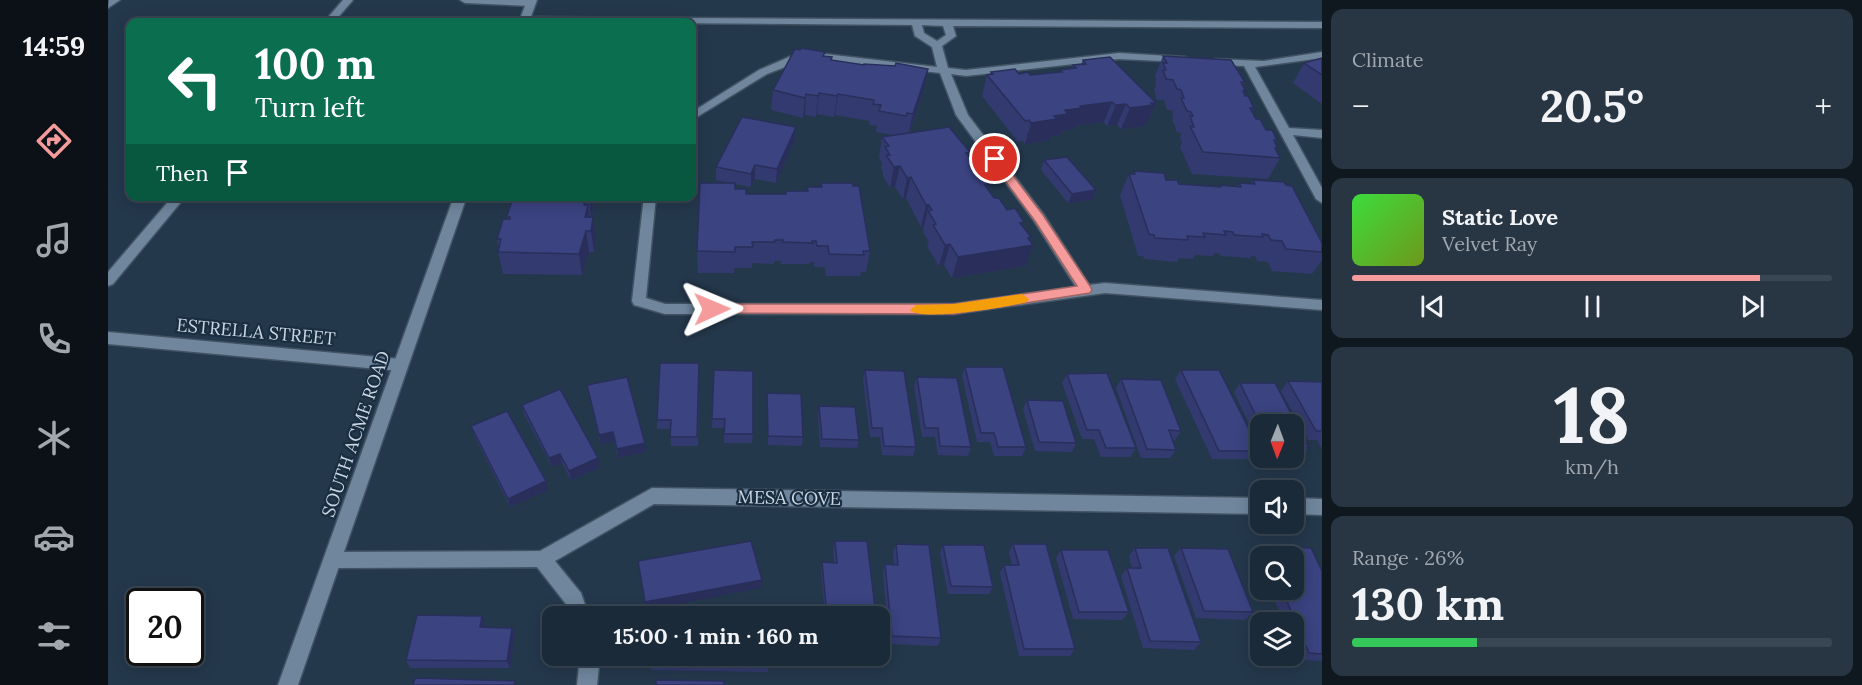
<!DOCTYPE html>
<meta charset="utf-8">
<style>
:root{--surface:#1b2a39;--page:#283644;--text:#f1f3f6;--muted:#a0a7ae;--line:#394653;--accent:#f59b9c}
body{margin:0;font-family:Lora,serif;background:var(--page);color:var(--text);height:100vh;display:flex;flex-direction:column;font-size:22px;white-space:nowrap}
*{box-sizing:border-box;margin:0}
p{font-size:20px;color:var(--muted)}
.icon{flex:none;width:33px;height:33px;fill:none;stroke:currentColor;stroke-width:2;stroke-linecap:round;stroke-linejoin:round}
.map{position:relative;flex:1;overflow:hidden}
.sheet{display:flex;flex-direction:column;gap:9px;padding:9px;background:#0f171f;width:540px}
.sheet>*{flex:none}
.hud{position:absolute;left:18px;top:18px;width:570px;height:183px;border-radius:12px;box-shadow:0 3px 15px #0003,0 0 0 2px var(--line);background:#0b6e4f;color:#fff;overflow:hidden}
.needle{width:39px;rotate:181deg}
.tools{position:absolute;left:1142px;top:414px;display:grid;gap:12px}
.tools a{display:grid;place-items:center;width:54px;height:54px;border-radius:12px;background:var(--surface);box-shadow:0 3px 15px #0003,0 0 0 2px var(--line);font-size:30px}
.speed{position:absolute;left:18px;top:588px;display:flex;gap:12px;font-size:30px;font-weight:700;text-align:center}
.speed>*{display:grid;place-content:center;width:78px;height:78px;border-radius:50%;background:var(--surface);box-shadow:0 3px 15px #0003,0 0 0 2px var(--line);line-height:1}
.speed .limit{border:3px solid #111;border-radius:9px;background:#fff;color:#111}
.pin{position:absolute;display:grid;place-items:center;width:51px;height:51px;color:#fff;margin:-26px;border:3px solid #fff;border-radius:50%;box-shadow:0 2px 6px #0007}
.me{position:absolute;width:66px;margin:-33px;rotate:89deg;stroke-linejoin:round;filter:drop-shadow(0 0 4px #0008)}
.turn{display:flex;align-items:center;gap:21px;height:126px;padding:0 30px;font-size:27px}
.turn .icon{width:78px;height:78px;stroke-width:2.5}
.turn b{display:block;font-size:42px;line-height:51px}
.then{display:flex;align-items:center;height:57px;padding:0 30px;background:#0003;gap:12px;font-size:22px}
.big{font-size:45px;font-weight:700;line-height:1.1}
.sheet .widget{flex:1;display:flex;flex-direction:column;justify-content:center;gap:9px;min-width:0;padding:0 21px;border-radius:12px;background:var(--page)}
.sheet .dial{align-items:center;gap:0}
.dial b{font-size:78px;line-height:1}
.song{display:flex;align-items:center;gap:18px}
.cover{width:72px;height:72px;border-radius:9px;background:linear-gradient(135deg,hsl(120 70% 55%),hsl(80 70% 35%))}
.played{height:6px;border-radius:3px;background:linear-gradient(90deg,var(--accent) 85%,var(--line) 85%)}
.keys{display:flex;justify-content:space-around;direction:ltr}
.heat{display:flex;justify-content:space-between;align-items:center;font-size:33px;direction:ltr}
.charge{height:9px;border-radius:4px;background:linear-gradient(90deg,#34c759 26%,var(--line) 0)}
.trip{position:absolute;left:434px;top:606px;width:348px;height:60px;border-radius:12px;background:var(--surface);box-shadow:0 3px 15px #0003,0 0 0 2px var(--line);font-weight:700;line-height:60px;text-align:center}
main{display:flex;flex:1;min-height:0}
.tab-bar{display:flex;flex-direction:column;width:108px;justify-content:space-around;align-items:center;background:#0b1117;color:var(--muted)}
.tab-bar .icon{width:42px;height:42px}
.tab-bar .on{color:var(--accent)}
.tab-bar b{font-size:27px;color:var(--text)}
.map>svg:first-child{display:block}
.lines{fill:none;stroke-linecap:round;stroke-linejoin:round}
.service-casing{stroke:#415363;stroke-width:3}
.minor-casing{stroke:#415363;stroke-width:3}
.tertiary-casing{stroke:#415363;stroke-width:3}
.service{fill:#6f869d;fill-rule:evenodd}
.minor{fill:#6f869d;fill-rule:evenodd}
.tertiary{fill:#6f869d;fill-rule:evenodd}
.wall{fill:#333a6f}
.shaded-wall{fill:#292f5a}
.building{fill:#3b4381;stroke:#292f5a;stroke-width:1.5}
.route{fill:#f59b9c;stroke:#9f6565;stroke-width:1.5}
.slow{fill:#f59e0b}
.labels{text-anchor:middle;stroke-width:4.5;stroke-linejoin:round;paint-order:stroke}
.street-label{font-size:18px;fill:#cbd7e4;stroke:#1a2e41}
</style>
<main>
<nav class="tab-bar">
<b>14:59</b>
<svg class="icon on" aria-label="directions" viewBox="0 0 24 24"><path d="M12 3l9 9-9 9-9-9zM9 14v-3h6M13 9l2 2-2 2"/></svg>
<svg class="icon" aria-label="music" viewBox="0 0 24 24"><path d="M9 18V5l10-2v13"/><circle cx="6" cy="18" r="3"/><circle cx="16" cy="16" r="3"/></svg>
<svg class="icon" aria-label="phone" viewBox="0 0 24 24"><path d="M5 4h4l2 5-3 2q2 4 5 5l2-3 5 2v4C11 20 4 13 5 4z"/></svg>
<svg class="icon" aria-label="climate" viewBox="0 0 24 24"><path d="M12 3v18M4 7l16 10M4 17L20 7"/></svg>
<svg class="icon" aria-label="car" viewBox="0 0 24 24"><path d="M5 17H2v-5l4-1 3-4h7l3 4 3 1v5h-3M9 17h6M6 11h13"/><circle cx="7" cy="17" r="2"/><circle cx="17" cy="17" r="2"/></svg>
<svg class="icon" aria-label="filters" viewBox="0 0 24 24"><path d="M4 7h16M4 17h16"/><circle cx="9" cy="7" r="2"/><circle cx="15" cy="17" r="2"/></svg>
</nav>
<div class="map">
<svg width="1214" height="685" viewBox="0 0 1214 685">
<rect width="100%" height="100%" fill="#24384c"/>
<g class="lines">
<g class="service-casing">
<path id="service" d="M417,17L1214,22V28L845,26L848,36L834,46L840,68L858,70L1011,53L1078,57L1079,59L1074,62L1011,59L858,76L843,74L860,115L936,215L981,285L997,283L1214,300V310L997,293L846,314H557L526,305L524,301L536,196H548L538,298L557,304H846L968,287L926,221L848,115L832,73L700,58L659,74L584,120V112L651,70L681,57L700,52L829,67L824,47L807,36L804,25L413,22L412,20ZM814,25L835,26L838,35L829,41L816,33Z
M1214,52V58L1147,67L1181,128L1214,130V138L1185,135L1214,188V203L1208,199L1136,66L1107,65L1102,62L1107,59L1156,61Z"/>
</g>
<g class="minor-casing">
<path id="minor" d="M12,0L0,8L1,0Z
M235,0H245L226,22H216Z
M352,0H421L428,3L423,6L357,3Z
M65,196H78L5,284L0,286V272Z
M0,332L292,359L297,361L300,365L297,369L292,371L0,344Z
M544,488L1152,498V514L546,504L447,561L473,593L481,616H463L458,604L429,567L226,568L219,566L217,560L219,554L226,552L432,551Z
M1185,498L1214,499V515L1185,514Z
M472,656H492L489,685H469Z"/>
</g>
<g class="tertiary-casing">
<path id="tertiary" d="M419,0H429L421,22H411Z
M346,196H359L190,685H170Z"/>
</g>
<use href="#service" class="service"/>
<use href="#minor" class="minor"/>
<use href="#tertiary" class="tertiary"/>
</g>
<path class="wall" d="M692,50L717,52L716,56L724,57V60L816,89L801,133L861,156L869,165L868,169L881,185L880,189L886,198L899,210L915,226L923,237L918,266L844,278L836,265L831,266L819,246L821,242L815,232L816,227H813L798,198L795,199L787,187L782,188L775,176V172L773,168L774,163L771,158L774,137L785,135L768,132L769,126L761,125L762,121L727,115L726,117L709,114L708,117L697,115L695,118L663,110L665,90Z
M1055,56L1137,82L1135,85L1138,92L1137,95L1146,108L1144,112L1148,119L1169,140L1167,143L1169,147L1168,150L1172,158L1160,179L1084,174L1072,147L1074,143L1072,137L1074,133L1069,132L1064,119L1065,115L1064,110H1059L1056,100H1049L1046,90L1048,86L1047,84L1048,80L1047,76Z
M1214,58V104L1185,83L1196,63Z
M975,60L1048,103L1039,123L1037,124L1036,126L1013,129L1009,125L999,126L996,122L967,126L966,129L954,131L952,135L943,136L942,140L917,144L915,141L910,142L874,96L879,75L882,74L883,72L911,74L922,75L951,72L952,70L964,68L965,65L973,64Z
M687,140L668,183L647,179L643,187L627,184V189L638,194H677L699,191V187H713V183L762,251L758,272H753L752,276H718L717,267H706V262H702V264H673V261H666V264L644,263V268H626V273H590L589,251L622,183L608,180V167Z
M936,160L988,190L984,200L960,203L933,170Z
M1026,171L1058,180L1071,184L1111,187L1112,185L1129,187L1131,183L1143,184L1145,180L1214,243V260L1204,274L1164,271L1160,262L1149,261L1147,256H1144L1142,258L1113,256L1112,254L1107,253L1105,256L1087,255L1085,259L1071,258L1069,262L1036,259L1035,256H1030L1012,195L1021,174H1025Z
M405,196H490V200H486V203L484,217L488,239L486,252H481L474,275L395,274L390,252L391,247L389,239L400,219L399,216Z
M591,363L590,446H563L562,429H549V420Z
M857,367L918,447L914,456H886L882,442H869L854,376Z
M606,370L645,434L644,443H616V428H604Z
M757,370L808,447L805,456L774,455L772,437H762L755,379Z
M1073,370L1152,451L1145,459H1104L1067,379Z
M959,374L1028,448L1022,457H993L986,439H974L954,383Z
M809,377L863,447L860,456L830,455L827,437H814L806,386Z
M1013,379L1073,431L1067,440H1064L1068,450L1062,458H1033L1008,388Z
M1180,381L1214,382V449L1209,440H1200L1173,391Z
M1132,383H1167L1201,448L1194,457H1185V424H1152V447L1126,392Z
M479,385L538,452L510,458L506,441L492,444Z
M659,393L695,437L694,446L660,445Z
M919,400L968,443L964,452L927,451L915,409Z
M414,405L490,458L492,467L463,480L454,463L444,467L416,414Z
M711,406L751,440L749,448L712,447L710,415Z
M363,426L440,490L402,507L366,435Z
M727,541L768,616H717L713,570L714,562L726,563L725,549Z
M788,544L833,638L830,646L781,644L775,572L777,564H786L785,552Z
M905,544L967,649L962,656H911L892,573L896,565H904L901,552Z
M835,545L885,587L881,594H840L832,553Z
M1168,547L1214,571V661L1192,660L1185,643V622H1176L1162,590H1185V556H1161L1160,555Z
M1027,548L1093,642L1086,650L1035,648L1013,576L1019,568H1024L1021,556Z
M1073,548L1145,612L1137,620L1088,618L1066,556Z
M953,550L1021,612L1014,620L965,619L948,558Z
M377,623L376,627L404,628L407,635L402,668H302L298,660Z
M542,663L661,665L660,672L543,670Z"/>
<path class="shaded-wall" d="M820,69L816,89L800,135L805,114Z
M711,93L709,114L708,117L710,96Z
M698,94L697,115L695,118L697,98Z
M730,94L727,115L726,117L729,96Z
M1004,102L996,122L967,126L966,129L954,131L952,135L943,136L942,140L917,144L923,123L957,110L972,106Z
M1043,103H1048L1039,123L1037,124L1036,126L1013,129L1022,108Z
M1018,104L1009,125L999,126L1008,105Z
M688,127L687,140L668,183L669,169Z
M647,165V179L643,187V174Z
M792,166L787,187L782,188L786,167Z
M803,177L798,198L795,199L799,178Z
M988,190L984,200L960,203L964,194Z
M481,196H485L486,203L483,220Z
M477,198L479,209L480,205L483,226L479,231L476,205Z
M818,205H821L816,226L813,227Z
M485,217L488,239L486,252L483,231Z
M478,231L481,252L474,275L471,254Z
M923,237L920,246L925,245L918,266L844,278L850,257Z
M842,244L836,265L831,266L837,245Z
M505,432L506,441L492,444L491,435Z
M537,443L538,452L510,458L509,449Z
M452,454L454,463L444,467L441,458Z
M490,458L492,467L463,480L461,471Z
M438,481L440,490L402,507L400,499Z
M654,580L653,588L538,610L537,602Z
M374,616L377,623L375,635L372,627Z
M404,628L407,635L402,668L399,661Z"/>
<path class="building" d="M693,48L717,52L715,56L724,57L723,60L756,65V64L787,66L788,63L820,69L805,114L799,113L798,116L771,111L773,105L765,104L766,100L730,94L729,96L711,93L710,96L698,94L697,98L665,90L687,49L692,50Z
M1055,56L1123,60L1137,82H1133L1138,92L1135,91L1137,96H1140L1146,108H1142L1148,119H1152L1158,130H1164L1169,140H1166L1169,147L1167,148L1172,158L1095,152L1082,126L1086,127L1082,116H1085L1083,112L1079,111L1073,98H1076L1073,90L1069,89L1065,80L1058,79L1055,70H1058L1055,63H1059Z
M1002,57L1048,103H1043L1045,105L1022,108L1018,104L1008,105L1004,102L972,106L974,108L957,110L960,114L946,116L949,119L923,123L921,120L917,121L879,75L885,74L883,72L907,69L911,74L920,72L922,75L954,72L952,70L968,68L965,65L978,64L975,60Z
M1214,58V75L1196,63Z
M634,117L688,127L669,169L647,165L643,174L608,167Z
M841,127L862,152L858,153L869,165L864,166L881,185H877L886,198H891L899,210L907,208L916,222L912,223L923,237L920,238L925,245L850,257L842,244L837,245L825,225L828,224L820,211L824,210L821,205H818L803,177L799,178L792,166L786,167L778,155H782L777,147L781,146L774,137Z
M959,157L988,190L964,194L936,160Z
M1026,171L1056,173L1058,180H1069L1071,184L1113,187L1112,185L1133,187L1131,183L1147,184L1145,180L1176,182L1178,185L1184,186L1214,243V252L1178,249L1174,241L1163,240L1160,235L1154,234L1155,237L1126,235L1125,232L1116,231L1118,235L1095,233L1097,237L1079,236L1080,240L1047,238L1046,235L1041,234L1021,174H1027Z
M592,183H627V189H638V194H678V191H700L699,187H714L713,183H745V186H751L762,251H755L756,255L721,254L720,246H709L708,241H704L705,243L675,242V240H667V242H644L645,247H627V252L589,251Z
M408,196H481L480,198H477L476,205H480L477,217H485L483,231H478L471,254L390,252L393,239H389L395,219H402V217L399,216L405,198H408Z
M552,363H591L589,437H562L563,420H549Z
M857,367H895L918,447H890L886,433H873Z
M606,370L645,371V434H616L617,419H604Z
M757,370L796,371L808,447L776,446L774,428H764Z
M1073,370H1111L1152,451H1111Z
M999,373L1028,448H998L991,430H979L959,374Z
M519,377L537,443L509,449L505,432L491,435L479,385Z
M809,377L849,378L863,447L832,446L830,428H817Z
M1013,379L1053,380L1073,431L1061,430L1068,450L1039,449Z
M1180,381L1214,382V431H1208Z
M1132,383H1167L1201,448H1185V424H1152Z
M452,389L490,458L461,471L452,454L441,458L414,405Z
M659,393L693,394L695,437L660,436Z
M919,400L955,401L968,443L931,442Z
M711,406L747,407L751,440L714,439Z
M399,411L438,481L400,499L363,426Z
M643,541L654,580L537,602L530,561Z
M727,541H759L768,616H719L714,562L729,563Z
M788,544L821,545L833,638L784,636L777,564L790,565Z
M905,544H938L967,649H916L896,565H911Z
M835,545H876L885,587L843,586Z
M1168,547L1203,548L1214,571V654L1201,653L1174,590H1185V556H1172Z
M1027,548H1060L1093,642L1042,641L1019,568H1033Z
M1073,548L1120,549L1145,612L1096,611Z
M953,550H1000L1021,612H971Z
M572,614L660,616H571Z
M309,615L374,616L372,627L404,628L399,661L298,660Z
M543,656H661V665L542,663Z
M307,678L407,681L406,685H305Z
M548,680L616,681V685H548Z"/>
<path class="route" d="M887,156L891,157L935,215L982,286L984,290L982,293L846,314L604,313L598,309L604,304H846L969,286L927,221L881,159Z"/>
<path class="slow" d="M914,294L921,299L919,302C901,307 812,322 802,310L808,305L846,304Z"/>
<g class="labels">
<g class="street-label">
<text transform="translate(148 332) rotate(5)" y="6">ESTRELLA STREET</text>
<text transform="translate(248 434) rotate(-71)" y="6">SOUTH ACME ROAD</text>
<text transform="translate(681 498) rotate(1)" y="6">MESA COVE</text>
</g>
</g>
</svg>
<div class="tools">
<a><svg class="needle" viewBox="-14 -14 28 28"><path d="M0-13l5 13h-10z" fill="#e53935"/><path d="M0 13l5-13h-10z" fill="#a0a7ae"/></svg></a>
<a><svg class="icon" aria-label="sound" viewBox="0 0 24 24"><path d="M4 9h4l5-4v14l-5-4H4zM17 9q2 3 0 6"/></svg></a>
<a><svg class="icon" aria-label="search" viewBox="0 0 24 24"><circle cx="10" cy="10" r="6"/><path d="M15 15l6 6"/></svg></a>
<a><svg class="icon" aria-label="layers" viewBox="0 0 24 24"><path d="M12 4l9 5-9 5-9-5zM3 14l9 5 9-5"/></svg></a>
</div>
<div class="speed"><div class="limit">20</div></div>
<div class="pin" style="left:887px;top:159px;background:#d93025"><svg class="icon" aria-label="arrive" viewBox="0 0 24 24"><path d="M6 21V4h12l-3 4 3 4H6"/></svg></div>
<svg class="me" style="left:604px;top:309px" viewBox="-20 -20 40 40"><path d="M0-17L14 15 0 8-14 15z" fill="#f59b9c" stroke="#fff" stroke-width="4"/></svg>
<div class="trip">15:00 · 1 min · 160 m</div>
<div class="hud">
<div class="turn"><svg class="icon" aria-label="left" viewBox="0 0 24 24"><path d="M17 20v-9H6M10 6l-5 5 5 5"/></svg><div><b>100 m</b>Turn left</div></div>
<div class="then">Then<svg class="icon" aria-label="arrive" viewBox="0 0 24 24"><path d="M6 21V4h12l-3 4 3 4H6"/></svg></div>
</div>
</div>
<section class="sheet">
<div class="widget"><p>Climate</p>
<div class="heat"><a>−</a><b class="big">20.5°</b><a>+</a></div>
</div>
<div class="widget">
<div class="song"><i class="cover"></i><div><b>Static Love</b><p>Velvet Ray</p></div></div>
<div class="played"></div>
<div class="keys"><svg class="icon" aria-label="previous" viewBox="0 0 24 24"><path d="M18 5L8 12l10 7zM5 5v14"/></svg><svg class="icon" aria-label="pause" viewBox="0 0 24 24"><path d="M8 5v14M16 5v14"/></svg><svg class="icon" aria-label="next" viewBox="0 0 24 24"><path d="M6 5l10 7-10 7zM19 5v14"/></svg></div>
</div>
<div class="widget dial"><b>18</b><p>km/h</p></div>
<div class="widget"><p>Range · 26%</p><b class="big">130 km</b><div class="charge"></div></div>
</section>
</main>
